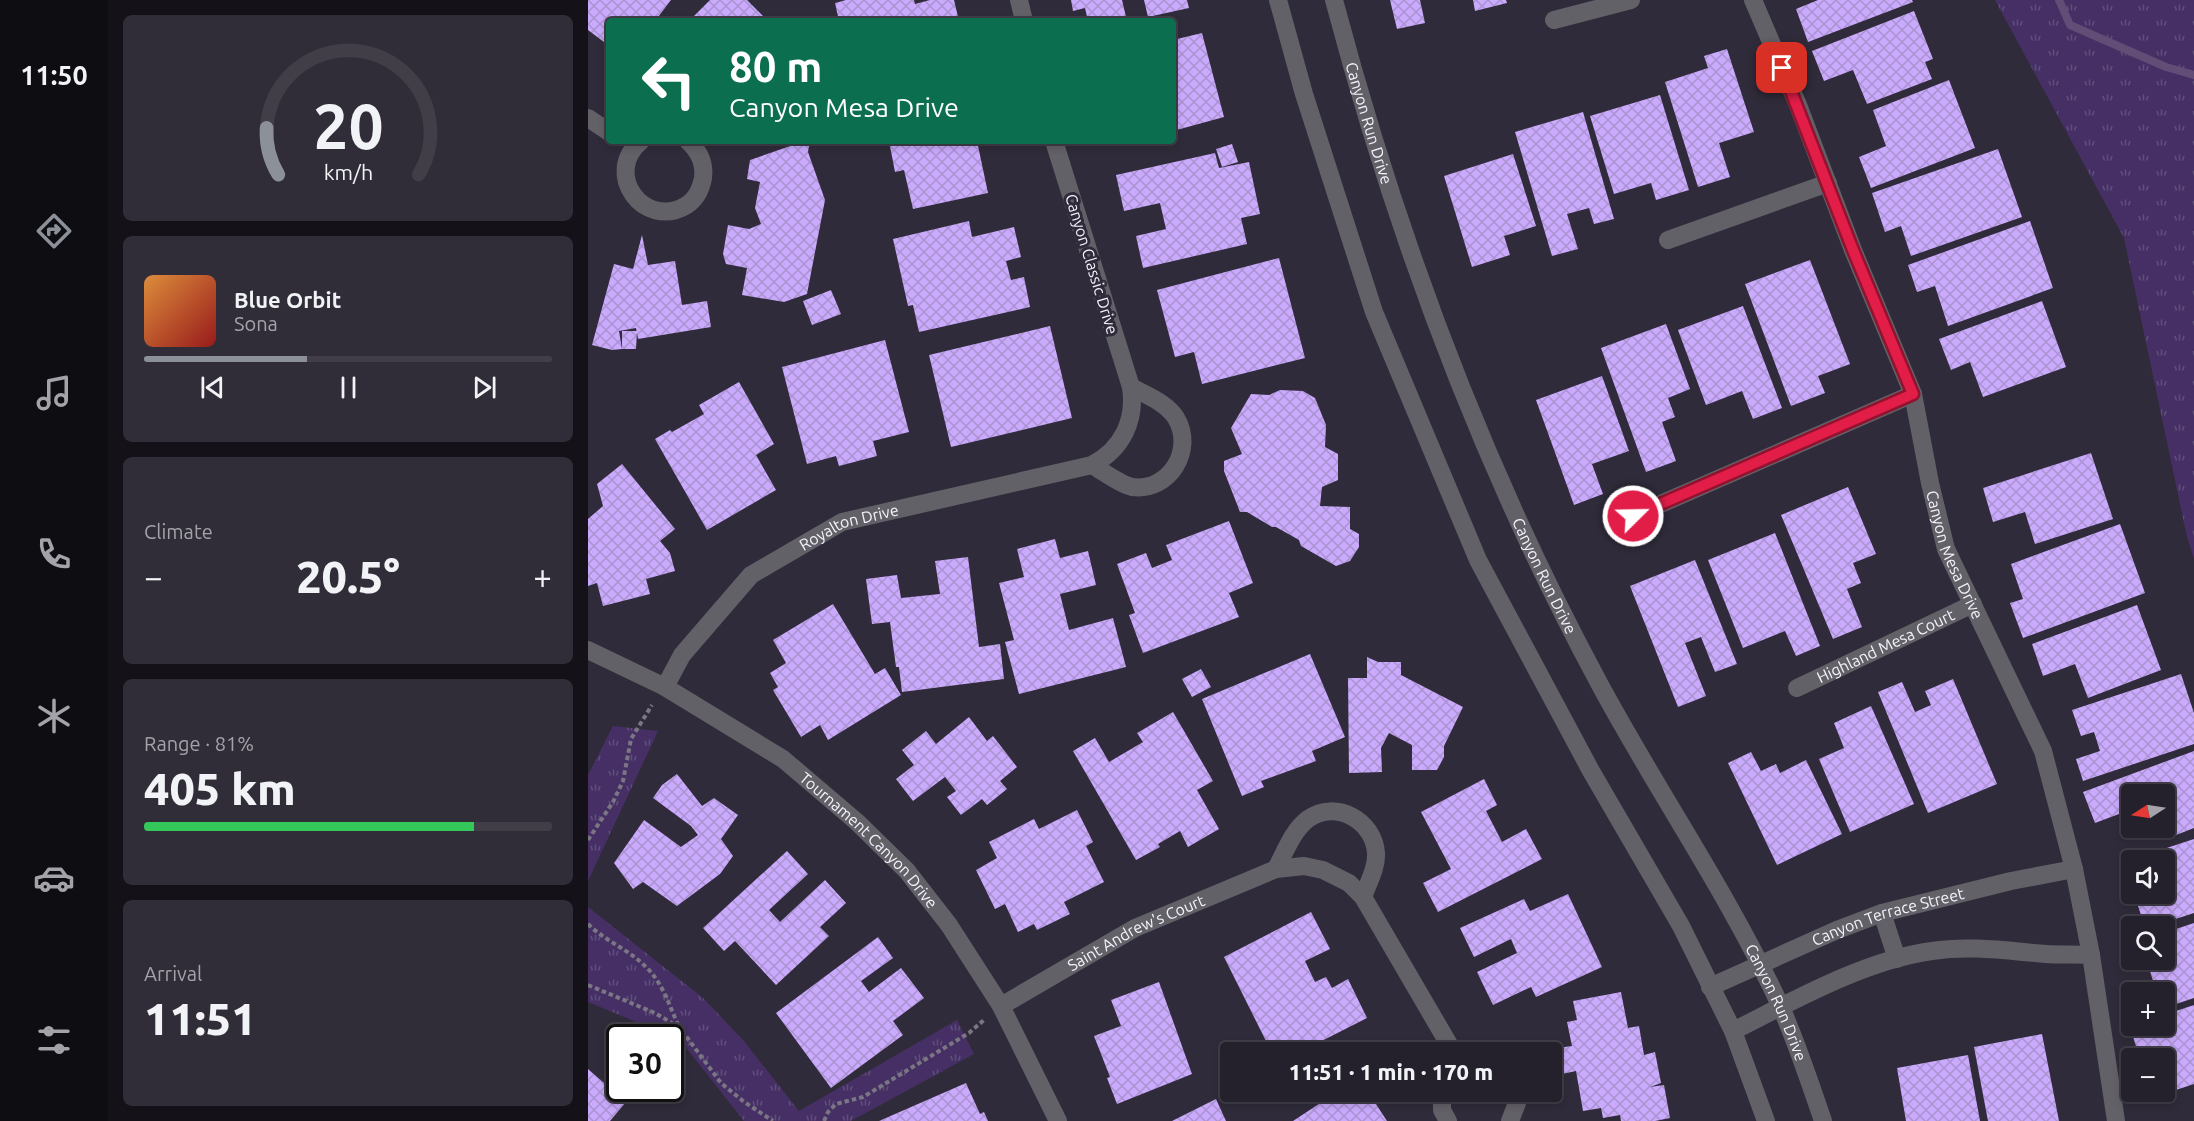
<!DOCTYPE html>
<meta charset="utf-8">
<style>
:root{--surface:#24202c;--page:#302d38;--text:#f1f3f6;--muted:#a3a3a9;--line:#413e48;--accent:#8c9099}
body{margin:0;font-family:Ubuntu,sans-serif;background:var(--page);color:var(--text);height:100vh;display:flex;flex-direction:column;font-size:22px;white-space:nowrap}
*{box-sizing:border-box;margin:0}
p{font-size:20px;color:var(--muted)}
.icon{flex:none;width:33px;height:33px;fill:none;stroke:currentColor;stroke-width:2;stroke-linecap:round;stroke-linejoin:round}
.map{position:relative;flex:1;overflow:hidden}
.sheet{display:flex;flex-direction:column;gap:15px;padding:15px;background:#141218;width:480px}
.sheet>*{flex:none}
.banner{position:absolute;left:18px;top:18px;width:570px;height:126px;border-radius:6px;box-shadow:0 3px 9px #0003,0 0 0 2px var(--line);background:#0b6e4f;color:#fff;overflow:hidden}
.needle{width:39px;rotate:258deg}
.buttons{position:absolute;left:1533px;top:784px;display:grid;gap:12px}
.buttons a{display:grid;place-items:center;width:54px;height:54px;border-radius:6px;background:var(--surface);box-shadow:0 3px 9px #0003,0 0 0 2px var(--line);font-size:30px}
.speed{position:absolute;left:18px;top:1024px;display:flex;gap:12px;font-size:30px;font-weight:700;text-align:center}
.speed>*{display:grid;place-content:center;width:78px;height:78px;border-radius:50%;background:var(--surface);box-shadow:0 3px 9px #0003,0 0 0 2px var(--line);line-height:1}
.speed .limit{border:3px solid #111;border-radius:9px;background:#fff;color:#111}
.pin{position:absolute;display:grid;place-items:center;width:51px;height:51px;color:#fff;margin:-26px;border-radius:12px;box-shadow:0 3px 9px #0006}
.me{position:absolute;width:66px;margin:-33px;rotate:67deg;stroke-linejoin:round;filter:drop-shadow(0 0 4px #0008)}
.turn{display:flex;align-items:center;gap:21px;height:126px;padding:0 24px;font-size:27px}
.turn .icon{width:78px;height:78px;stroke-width:2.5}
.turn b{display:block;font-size:42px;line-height:51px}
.big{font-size:45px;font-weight:800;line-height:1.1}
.sheet .tile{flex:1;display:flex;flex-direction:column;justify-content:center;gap:9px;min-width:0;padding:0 21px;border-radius:9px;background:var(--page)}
.sheet .dial{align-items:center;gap:0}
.dial svg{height:156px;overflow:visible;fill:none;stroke:var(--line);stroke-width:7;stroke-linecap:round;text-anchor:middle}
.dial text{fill:var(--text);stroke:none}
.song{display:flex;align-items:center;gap:18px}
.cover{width:72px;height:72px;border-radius:9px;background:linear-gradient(135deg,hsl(30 70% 55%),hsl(0 70% 35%))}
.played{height:6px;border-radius:3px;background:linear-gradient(90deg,var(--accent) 40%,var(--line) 40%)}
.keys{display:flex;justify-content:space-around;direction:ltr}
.heat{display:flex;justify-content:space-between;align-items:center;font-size:33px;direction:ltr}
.charge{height:9px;border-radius:4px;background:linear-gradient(90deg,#34c759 81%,var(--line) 0)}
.trip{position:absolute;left:632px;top:1042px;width:342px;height:60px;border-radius:6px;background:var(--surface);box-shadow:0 3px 9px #0003,0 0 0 2px var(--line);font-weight:800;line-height:60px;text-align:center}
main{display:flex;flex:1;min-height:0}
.dock{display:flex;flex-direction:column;width:108px;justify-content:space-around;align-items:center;background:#0e0d12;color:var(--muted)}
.dock .icon{width:42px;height:42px}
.dock .selected{color:var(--accent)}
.dock b{font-size:27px;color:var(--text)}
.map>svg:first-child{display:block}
.grass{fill:url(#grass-tufts)}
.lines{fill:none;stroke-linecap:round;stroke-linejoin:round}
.stream{stroke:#614d75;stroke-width:8}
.building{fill:url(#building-cross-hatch)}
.path{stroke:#7b7684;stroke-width:4;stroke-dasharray:4.5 3;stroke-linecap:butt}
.minor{stroke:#636168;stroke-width:18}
.route-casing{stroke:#92132f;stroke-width:15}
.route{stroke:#e11d48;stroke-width:10}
.labels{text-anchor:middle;stroke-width:6;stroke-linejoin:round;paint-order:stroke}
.street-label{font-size:16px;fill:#f5f2fc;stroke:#302b3a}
</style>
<main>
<nav class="dock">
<b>11:50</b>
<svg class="icon selected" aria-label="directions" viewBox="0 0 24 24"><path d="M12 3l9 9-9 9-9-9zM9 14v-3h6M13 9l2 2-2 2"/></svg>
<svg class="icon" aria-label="music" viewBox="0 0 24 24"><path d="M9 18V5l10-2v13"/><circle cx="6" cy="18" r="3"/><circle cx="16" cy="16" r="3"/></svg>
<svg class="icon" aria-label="phone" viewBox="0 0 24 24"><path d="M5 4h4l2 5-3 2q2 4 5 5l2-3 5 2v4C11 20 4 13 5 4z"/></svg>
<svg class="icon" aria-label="climate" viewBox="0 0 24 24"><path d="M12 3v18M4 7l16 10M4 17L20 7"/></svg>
<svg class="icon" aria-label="car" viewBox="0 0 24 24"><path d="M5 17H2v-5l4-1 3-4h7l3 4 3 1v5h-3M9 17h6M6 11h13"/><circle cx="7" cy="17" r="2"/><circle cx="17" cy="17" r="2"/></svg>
<svg class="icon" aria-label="filters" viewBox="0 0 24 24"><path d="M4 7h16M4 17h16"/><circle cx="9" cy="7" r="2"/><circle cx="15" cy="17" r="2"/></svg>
</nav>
<section class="sheet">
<div class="tile dial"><svg viewBox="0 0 100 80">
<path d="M14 69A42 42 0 1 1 86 69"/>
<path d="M14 69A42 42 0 0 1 8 45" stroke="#8c9099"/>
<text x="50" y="56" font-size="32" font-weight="700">20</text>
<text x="50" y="72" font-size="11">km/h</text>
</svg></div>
<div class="tile">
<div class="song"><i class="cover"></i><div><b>Blue Orbit</b><p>Sona</p></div></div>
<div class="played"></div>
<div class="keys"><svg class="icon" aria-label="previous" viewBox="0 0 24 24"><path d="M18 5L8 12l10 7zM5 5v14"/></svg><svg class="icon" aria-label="pause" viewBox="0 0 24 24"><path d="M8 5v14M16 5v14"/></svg><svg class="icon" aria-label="next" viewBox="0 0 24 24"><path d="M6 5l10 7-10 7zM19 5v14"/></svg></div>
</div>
<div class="tile"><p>Climate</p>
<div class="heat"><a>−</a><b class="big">20.5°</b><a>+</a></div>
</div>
<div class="tile"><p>Range · 81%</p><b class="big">405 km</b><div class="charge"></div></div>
<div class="tile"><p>Arrival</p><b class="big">11:51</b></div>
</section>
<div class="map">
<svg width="1606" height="1121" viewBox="0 0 1606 1121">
<defs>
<pattern id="grass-tufts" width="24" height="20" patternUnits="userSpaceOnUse" patternTransform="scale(1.5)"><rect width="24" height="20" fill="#452f64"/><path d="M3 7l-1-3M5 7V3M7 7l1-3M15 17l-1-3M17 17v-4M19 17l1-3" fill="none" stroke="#604e7b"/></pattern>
<pattern id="building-cross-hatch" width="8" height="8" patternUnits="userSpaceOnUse" patternTransform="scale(1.5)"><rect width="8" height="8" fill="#caaafd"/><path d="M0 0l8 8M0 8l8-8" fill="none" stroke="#aa92d1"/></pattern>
</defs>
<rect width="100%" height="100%" fill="#302b3a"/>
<path class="grass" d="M1407,0H1606V559L1599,537L1536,238Z
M25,726L70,731L0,881V775Z
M0,907L115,998L155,1040L211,1111L369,1020L386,1054L263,1121H156L92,1040L0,1002Z"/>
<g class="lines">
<path class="stream" d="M1471,0L1482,25L1578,67L1606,75"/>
</g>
<path class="building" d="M0,0H83L67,21H21V36L16,42L0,30Z
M122,0H159L180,21H101Z
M258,0H326L327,4L342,0H366L371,21H251L247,3Z
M483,0H534L539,21H500L497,8L485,11Z
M556,0H599L601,8L560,17Z
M802,0H832L837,23L809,29Z
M885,0H918L919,3L887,11Z
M1230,0H1324L1325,2L1220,42L1208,9Z
M1326,11L1345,59L1337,62L1344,79L1279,104L1265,70L1236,81L1224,51Z
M614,33L636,117L585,131V40Z
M1139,49L1166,132L1131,143L1142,177L1110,187L1077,82L1120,68L1116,56Z
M1361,80L1387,148L1283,188L1271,157L1298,146L1285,110Z
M1072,95L1101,190L1068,200L1063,183L1026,194L1002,116Z
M995,112L1026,219L1006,224L1001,208L979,214L990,249L964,256L927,132Z
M301,141H389L400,193L325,209L316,170L307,172Z
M208,144L221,146L220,152L237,200L219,294L196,302L154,295L159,268L138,264L135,254L140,225L161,229L173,224L167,208L172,182L159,179L162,160Z
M644,144L650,162L634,167L628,149Z
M1410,149L1434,217L1323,256L1313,226L1297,232L1284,193Z
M627,153L631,168L661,162L672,214L653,218L659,244L555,268L548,236L578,229L572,203L536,211L528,175Z
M925,154L948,226L916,236L922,255L884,267L856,176Z
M381,221L384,237L426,227L433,257L418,261L423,280L436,277L442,307L331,332L325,305L320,306L305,239Z
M1442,221L1465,288L1360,326L1347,286L1329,292L1320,265Z
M54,235L60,265L87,261L94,305L119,301L123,327L50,339L48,328L31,331L34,349L24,350L4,345L26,264L45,269Z
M691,258L717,358L614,384L606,352L587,357L569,290Z
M1222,260L1262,364L1230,376L1237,393L1203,406L1157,284Z
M243,290L253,314L224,325L215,301Z
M1454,301L1478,367L1395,397L1382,362L1363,370L1351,339Z
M1155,306L1194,408L1165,419L1154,391L1118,405L1090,330Z
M1078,324L1102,389L1080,398L1087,417L1074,422L1088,461L1058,472L1013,348Z
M462,326L484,418L363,447L341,355Z
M34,331H49L48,349H34Z
M297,340L321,432L285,441L289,456L251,466L248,456L219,464L194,367Z
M1014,376L1041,451L1004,464L1015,494L986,505L948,400Z
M151,382L186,444L168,455L188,490L119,530L67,439L82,430L84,432L116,414L111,405Z
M692,390L715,391L727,398L738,425L737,447L750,454V480L734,487L732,506L762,507V529L771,534V547L762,561L748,566L713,546L711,540L688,527H684L659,512H652L636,471V461L654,454L643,428L663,394L681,395Z
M1503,453L1525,519L1447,544L1437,512L1405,522L1395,488Z
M34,464L87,529L72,541L82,553L87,571L58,579L62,594L15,606L9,583L0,586V519L15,506L9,484Z
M1260,487L1288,554L1265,563L1273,583L1259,589L1274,627L1245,639L1193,515Z
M641,521L665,583L641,593L651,617L555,653L541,615L547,613L529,564L558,553L564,568L584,560L578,545Z
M1532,524L1557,593L1435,638L1422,603L1435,599L1423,564Z
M1187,533L1232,646L1208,656L1197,631L1155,648L1120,560Z
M467,539L472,558L500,551L508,585L472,594L481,630L525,618L538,667L431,694L417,642L426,640L411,583L436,577L429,549Z
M380,557L391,647L412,644L416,679L314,692L311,667H308L302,622L284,624L278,579L309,575L313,598L352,594L347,561Z
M1107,560L1149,664L1127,672L1113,637L1097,643L1118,696L1090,707L1042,586Z
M245,604L287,674L297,668L313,695L240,740L232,725L213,737L185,690L190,687L182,673L198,663L185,640Z
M1549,605L1573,670L1500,698L1487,664L1455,676L1444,644Z
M722,654L757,737L724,751L728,761L673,781L676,787L654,796L614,699Z
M779,657L790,662H813V675L875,707L856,746V757L849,770H824V745L801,733L793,748L794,772L761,773L760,678H779Z
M613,669L623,687L604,697L594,679Z
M1593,674L1606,713V744L1495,781L1488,759L1512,751L1506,732L1493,736L1484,710Z
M1365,679L1409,784L1340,813L1290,692L1314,682L1327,712L1343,705L1337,691Z
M1283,706L1326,804L1262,832L1231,759L1256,748L1246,723Z
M585,712L625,781L609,790L631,829L600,847L592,831L570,844L572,847L548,860L485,751L507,738L521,762L555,742L549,733Z
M381,717L399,741L405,736L429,767L412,781L419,789L399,805L394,799L373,815L359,797L368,791L357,777L325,801L308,779L326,765L314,750L338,731L348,744Z
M1606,751V828L1578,839L1575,828H1576V795H1544V823L1539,811L1507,823L1495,792Z
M1163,752L1173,771L1188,764L1192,773L1218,760L1254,834L1189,865L1140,763Z
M89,774L114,806L126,798L150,815L133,839L145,856L132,874L89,906L55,882L45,889L26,863L56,820L93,847L110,835L103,826L65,798L74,785Z
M896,779L909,805L898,811L914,842L938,829L954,859L850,912L835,883L863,869L833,812Z
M489,810L505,842L498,846L516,882L476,902L482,914L449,930L446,924L430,932L417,904L407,909L388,870L409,858L401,842L446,819L451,829Z
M1606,839V913L1563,927H1557L1546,894H1576V861H1544L1543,883L1536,862Z
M199,851L220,874L181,910L192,922L237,880L258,903L232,927L241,936L188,985L147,941L136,951L115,928Z
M980,894L1014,967L948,997L943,987L905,1005L889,972L929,953L923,939L886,957L872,928L936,899L942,911Z
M723,912L742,949L717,961L727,982L738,977L744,988L760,979L779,1018L710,1053H663L680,1045L636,957Z
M1606,923V998L1576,1008V993H1551L1567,987L1560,965L1550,968L1547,960H1576V933Z
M290,937L305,958L273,981L281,992L313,968L336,998L305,1021L315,1035L243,1088L188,1013Z
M571,982L604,1074L529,1104L519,1078L522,1077L506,1036L533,1026L523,1000Z
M1033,992L1040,1028L1051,1026L1056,1055L1067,1052L1073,1083L1062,1087L1076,1085L1082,1118L1067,1121H1033L1032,1115L1015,1118L1013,1108L995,1111L988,1071L974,1074L969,1048L984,1046L979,1022L989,1020L985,1001Z
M1606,1005V1084L1582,1092L1576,1075V1059H1571L1570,1057L1552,1059L1542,1027L1576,1026V1015Z
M1454,1034L1471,1121H1400L1386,1047Z
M785,1043L792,1053H769Z
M1380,1055L1392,1121H1318L1309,1068Z
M0,1069L38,1102L22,1121H0Z
M378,1083L392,1114L396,1112L400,1121H291Z
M736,1092H800L786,1101L799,1121H705L740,1098Z
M628,1099L638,1121H584Z"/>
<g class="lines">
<path class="path" d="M0,840L25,802L35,781L43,739L64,705
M0,924C17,941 40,949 57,966C75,983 81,1005 91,1027
M0,985L67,1013L92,1028L133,1083L155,1101L185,1121
M236,1121L240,1112L248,1104L275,1097L381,1033L397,1019"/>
<g class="minor">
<path d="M431,0L436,21"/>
<path d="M690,0L716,94L786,312L890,560L1003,771L1093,926L1145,1031L1178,1121"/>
<path id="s1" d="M746,0C809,238 894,466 1011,683C1069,791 1140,893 1192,1005C1209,1043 1222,1083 1235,1121"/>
<path id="s2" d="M1165,0L1210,105L1265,250L1325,394L1342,483L1358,549L1455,751L1486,869L1503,955L1528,1121"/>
<path d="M966,20L1043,0"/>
<path d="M0,118L21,132"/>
<path d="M53,141C14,173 56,231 99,205C108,199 113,189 115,178C117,163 111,151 100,141"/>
<path d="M1080,240L1240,183"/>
<path d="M504,465C516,472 531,484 544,487C582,492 607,449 588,418C579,403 558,395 543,387"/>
<path d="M1045,516L1325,394"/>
<path id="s3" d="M0,650L77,687L195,759L269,822L319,871L361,925L413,1006L470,1121"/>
<path id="s4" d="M77,687L94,655L163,575L254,522L504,465C534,449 548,421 543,387L466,141"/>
<path id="s5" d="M1209,688L1385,604"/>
<path d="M688,869C697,852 705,830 720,819C748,799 786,821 788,853C789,868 780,883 775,897"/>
<path d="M1294,913L1309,959"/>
<path id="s6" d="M1122,987L1249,930L1294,913L1423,881L1486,869"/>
<path id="s7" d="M413,1006L547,928L688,869L716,866L735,870L761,883L775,897L866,1053"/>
<path d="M1145,1031C1205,1001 1277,960 1344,951C1382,945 1420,951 1458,954C1473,955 1488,954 1503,955"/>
<path d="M854,1092V1110L860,1121"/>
<path d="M922,1121L929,1103V1092"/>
</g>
</g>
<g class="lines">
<g class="route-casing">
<path id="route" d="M1045,516L1325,394L1265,250L1194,68"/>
</g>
<use href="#route" class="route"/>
</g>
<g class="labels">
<g class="street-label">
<text dy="6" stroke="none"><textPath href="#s1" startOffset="128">Canyon Run Drive</textPath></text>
<text transform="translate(504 264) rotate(73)" y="6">Canyon Classic Drive</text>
<text dy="6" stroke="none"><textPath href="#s4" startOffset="252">Royalton Drive</textPath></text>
<text dy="6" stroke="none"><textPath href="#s2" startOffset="592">Canyon Mesa Drive</textPath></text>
<text dy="6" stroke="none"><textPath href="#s1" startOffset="614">Canyon Run Drive</textPath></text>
<text dy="6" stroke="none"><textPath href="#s5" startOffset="98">Highland Mesa Court</textPath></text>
<text dy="6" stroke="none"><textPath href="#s3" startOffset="342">Tournament Canyon Drive</textPath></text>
<text dy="6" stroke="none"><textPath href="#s6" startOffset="192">Canyon Terrace Street</textPath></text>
<text dy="6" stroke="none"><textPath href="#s7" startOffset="154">Saint Andrew's Court</textPath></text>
<text dy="6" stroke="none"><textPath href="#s1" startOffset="1100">Canyon Run Drive</textPath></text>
</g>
</g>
</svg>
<div class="buttons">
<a><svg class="needle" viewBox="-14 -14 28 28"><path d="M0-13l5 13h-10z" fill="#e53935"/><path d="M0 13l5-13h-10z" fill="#a3a3a9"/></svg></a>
<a><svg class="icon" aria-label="sound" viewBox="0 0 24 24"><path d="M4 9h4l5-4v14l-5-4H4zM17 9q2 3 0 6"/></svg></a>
<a><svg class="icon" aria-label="search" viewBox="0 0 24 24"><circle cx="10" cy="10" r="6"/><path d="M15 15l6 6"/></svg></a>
<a>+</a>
<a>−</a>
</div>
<div class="speed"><div class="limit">30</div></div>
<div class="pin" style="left:1194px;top:68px;background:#d93025"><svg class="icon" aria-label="arrive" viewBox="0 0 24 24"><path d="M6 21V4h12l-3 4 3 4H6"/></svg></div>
<svg class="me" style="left:1045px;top:516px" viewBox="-20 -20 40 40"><circle r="17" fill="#e11d48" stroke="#fff" stroke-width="3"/><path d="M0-11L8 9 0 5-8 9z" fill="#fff"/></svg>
<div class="trip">11:51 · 1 min · 170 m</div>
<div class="banner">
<div class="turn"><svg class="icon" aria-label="left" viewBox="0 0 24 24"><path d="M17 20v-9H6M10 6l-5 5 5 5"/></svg><div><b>80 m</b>Canyon Mesa Drive</div></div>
</div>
</div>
</main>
